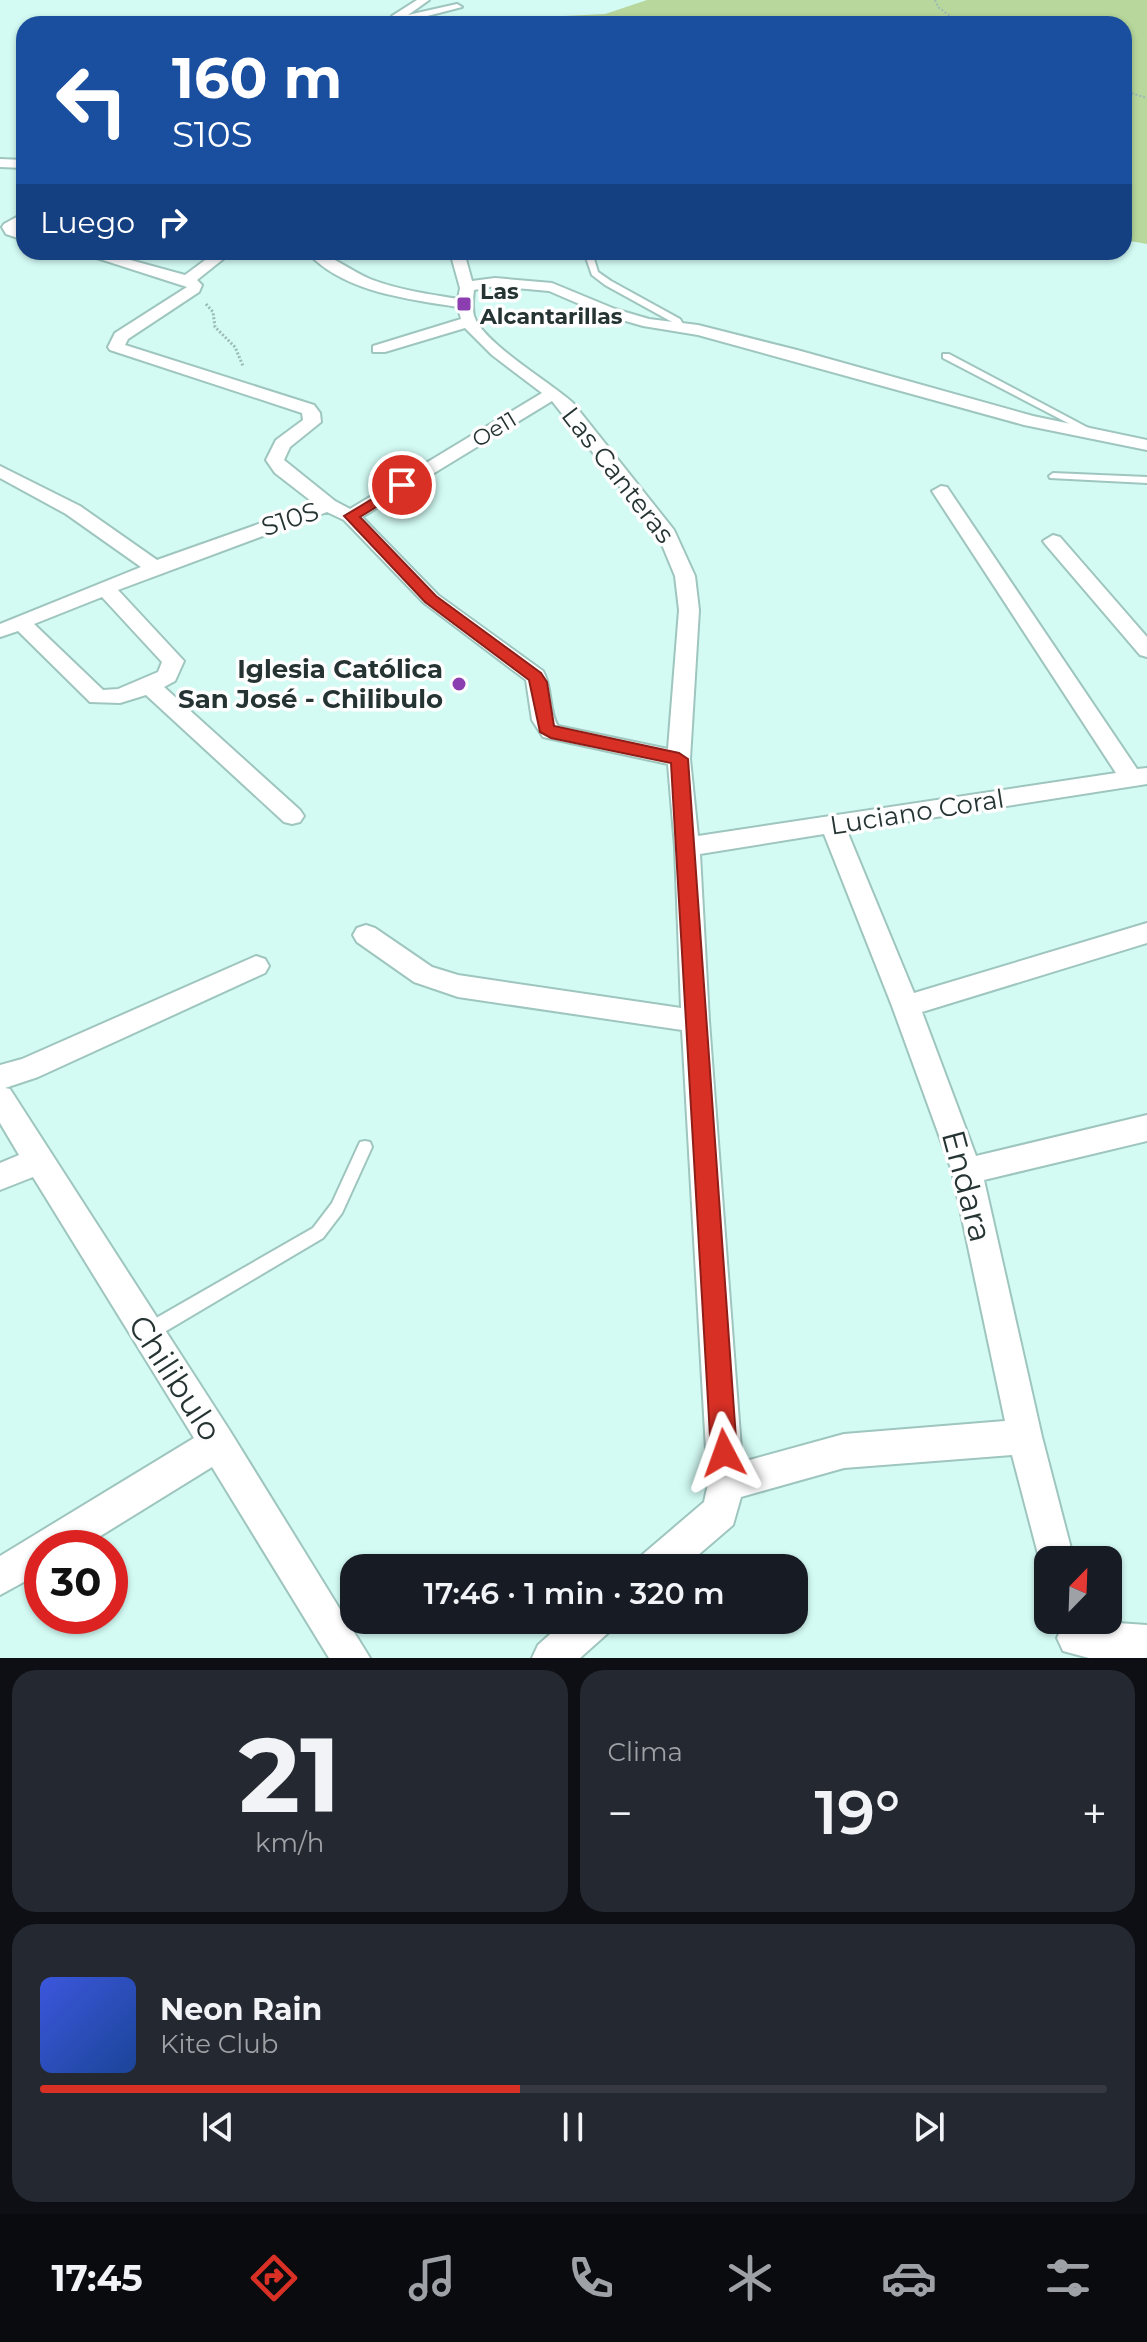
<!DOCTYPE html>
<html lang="es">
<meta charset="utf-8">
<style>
:root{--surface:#171b24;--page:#242831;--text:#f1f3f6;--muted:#9ea1a6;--line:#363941;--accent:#d93025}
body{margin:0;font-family:Montserrat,sans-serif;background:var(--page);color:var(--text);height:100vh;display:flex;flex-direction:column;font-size:30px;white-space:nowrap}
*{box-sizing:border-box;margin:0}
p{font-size:26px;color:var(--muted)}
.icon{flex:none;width:44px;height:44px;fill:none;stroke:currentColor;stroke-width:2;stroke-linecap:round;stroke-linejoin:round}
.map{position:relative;height:1658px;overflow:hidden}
.sheet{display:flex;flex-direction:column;gap:12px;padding:12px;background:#0d0f14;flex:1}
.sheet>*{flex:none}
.guide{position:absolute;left:16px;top:16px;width:1116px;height:244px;border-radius:24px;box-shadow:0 2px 6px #0004;background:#1a4fa0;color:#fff;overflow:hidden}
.needle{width:52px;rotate:23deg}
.controls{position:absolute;left:1034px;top:1546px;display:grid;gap:16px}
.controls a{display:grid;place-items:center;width:88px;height:88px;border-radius:16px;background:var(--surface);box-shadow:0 2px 6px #0004;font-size:40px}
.speed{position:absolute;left:24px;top:1530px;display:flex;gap:16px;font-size:40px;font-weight:700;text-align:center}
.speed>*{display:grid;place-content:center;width:104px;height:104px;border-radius:50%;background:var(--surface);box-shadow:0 2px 6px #0004;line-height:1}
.speed .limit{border:12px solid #d22;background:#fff;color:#111}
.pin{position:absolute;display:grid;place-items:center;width:68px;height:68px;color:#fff;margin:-34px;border:4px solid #fff;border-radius:50%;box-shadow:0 2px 8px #0007}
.me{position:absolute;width:88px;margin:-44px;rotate:356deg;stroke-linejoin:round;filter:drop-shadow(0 0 6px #0008)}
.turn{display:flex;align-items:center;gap:28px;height:168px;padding:0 24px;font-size:36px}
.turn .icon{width:104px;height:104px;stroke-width:2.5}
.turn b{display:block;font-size:56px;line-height:68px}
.then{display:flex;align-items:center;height:76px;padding:0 24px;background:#0003;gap:16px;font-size:30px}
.big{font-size:60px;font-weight:600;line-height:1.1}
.sheet .tile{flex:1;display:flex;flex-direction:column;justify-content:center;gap:12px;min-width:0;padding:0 28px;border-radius:24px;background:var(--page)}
.sheet .dial{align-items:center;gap:0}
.dial b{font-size:104px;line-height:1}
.song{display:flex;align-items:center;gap:24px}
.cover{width:96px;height:96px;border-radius:12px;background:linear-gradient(135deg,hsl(230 70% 55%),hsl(220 70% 35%))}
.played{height:8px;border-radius:4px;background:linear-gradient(90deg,var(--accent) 45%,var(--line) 45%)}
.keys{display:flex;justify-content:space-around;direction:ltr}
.heat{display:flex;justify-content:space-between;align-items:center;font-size:44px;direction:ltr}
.sheet .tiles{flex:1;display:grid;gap:12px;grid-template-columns:1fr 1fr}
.tile:last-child{grid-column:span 2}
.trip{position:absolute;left:340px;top:1554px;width:468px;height:80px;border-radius:24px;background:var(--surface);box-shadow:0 2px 6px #0004;font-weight:600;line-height:80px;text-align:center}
.tabs{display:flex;height:128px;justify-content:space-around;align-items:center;background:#090b0e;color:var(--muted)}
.tabs .icon{width:56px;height:56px}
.tabs .selected{color:var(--accent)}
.tabs b{font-size:36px;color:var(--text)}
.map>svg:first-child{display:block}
.green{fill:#b7d79c}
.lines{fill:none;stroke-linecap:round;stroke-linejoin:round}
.lane-casing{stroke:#9ec5be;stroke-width:4}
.street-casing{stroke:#9ec5be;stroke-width:4}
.path-far1{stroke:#9abab5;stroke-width:2;stroke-dasharray:2 2;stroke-linecap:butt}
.path{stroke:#9abab5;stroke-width:3;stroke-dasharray:2 2;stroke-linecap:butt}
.lane{fill:#fff;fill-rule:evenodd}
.street{fill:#fff;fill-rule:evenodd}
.route{fill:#d93025;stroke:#8d1f18;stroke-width:2}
.poi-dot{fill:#8b3eaf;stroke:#fefefe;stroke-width:3}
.labels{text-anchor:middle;stroke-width:7;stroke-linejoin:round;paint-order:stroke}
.far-poi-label{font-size:22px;font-weight:bold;fill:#253432;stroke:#fefefe;text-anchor:start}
.far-street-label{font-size:22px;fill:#253432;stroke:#fefefe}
.street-label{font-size:26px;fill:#253432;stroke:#fefefe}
.poi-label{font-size:26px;font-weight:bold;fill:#253432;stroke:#fefefe;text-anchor:end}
.near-street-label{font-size:32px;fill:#253432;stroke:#fefefe}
</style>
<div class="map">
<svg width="1147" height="1658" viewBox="0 0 1147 1658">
<rect width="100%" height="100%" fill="#d3fbf4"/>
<path class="green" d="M647,0H1147V244L1124,240V24H494L501,19L605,14Z"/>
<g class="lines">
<g class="lane-casing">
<path id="lane" d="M584,252H592L598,272L611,281L680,319L685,327L684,329H678L674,323L605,285L592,275Z
M943,354H949L1096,432L1089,434L943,358Z
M1053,473L1147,477V483L1050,478L1049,476Z
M365,1141L370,1142L372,1147L342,1213L323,1238L156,1337L150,1339L144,1337L142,1331L144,1325L313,1228L332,1203L360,1142Z"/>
</g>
<g class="street-casing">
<path id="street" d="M417,0H429L408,15L457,4L462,7L408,21L392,20V16Z
M93,21H138L143,24H88Z
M0,159L24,160V168L0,167Z
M24,213V223L16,228L24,231V240L6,234L2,227L4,224Z
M78,252H101L185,275L216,252H232L197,280L202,285L199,292L128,339L125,345L314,405L320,413L321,422L290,447L284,460L335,501L350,509L542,393L492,355L465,328L385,352H373V346L461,319L458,307C408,299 343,292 307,252C330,252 348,270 370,279C398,290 429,294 458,299L460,288L450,252H464L472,281L495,278L552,283L615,309L649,319L698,325L797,350L1033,416L1147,440V450L1024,425L698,335L643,326L605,315L549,291L495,286L474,290C473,299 472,307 474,316C483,343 550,382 573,403L674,530L695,576L699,610L690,759L698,836L1116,773L932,491L941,486L947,487L1137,769L1147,768V784L847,831L914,993L1147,923V943L922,1012L976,1156L1147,1115V1141L984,1180L1042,1437L1074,1560H1048V1575L1043,1573L1012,1455L844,1468L741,1497L733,1525L683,1568H637L642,1555L704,1502L708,1484L682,1030L458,997L414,982L357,942L353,935L357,928L366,925L375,928L432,967L458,975L681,1008L675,847L668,764L543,737L532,720L526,680L424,603L344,520L327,512L118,590L184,661L175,681L164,687L300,810L304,816L300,822L292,824L284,822L146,695L120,703L90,702L18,631L0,637V624L141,567L66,514L0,478V466L80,506L157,560L315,504L275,473L266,460L276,440L303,420L302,413L110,350L108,347L115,333L187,287ZM552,401L658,535L675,576L679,610L668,749L558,726C548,710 553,689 543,671L438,595L362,517ZM102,597L162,662L158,672L118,689L103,690L34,624ZM824,834L892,1006L952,1171L1005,1421L844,1434L742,1462L709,1021L700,854Z
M1053,535L1060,537L1147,637V657L1140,655L1046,545L1043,541Z
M256,956L265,959L269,966L265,973L38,1077L5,1088L10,1089L230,1431L370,1658H329L212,1467L81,1548H42V1572L0,1595V1556L194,1438L33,1177L0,1190V1163L19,1155L0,1123V1065L22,1059Z
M566,1620H614L608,1633L580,1658H532L538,1645Z
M1074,1620L1147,1625V1658H1089L1063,1651L1057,1638L1063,1625Z"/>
</g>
<path class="path-far1" d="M935,0L938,7L961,24
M1124,91L1147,98"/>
<path class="path" d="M206,304L213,312L215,327L235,347L243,366"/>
<use href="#lane" class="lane"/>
<use href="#street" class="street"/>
</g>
<path class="route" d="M402,481L407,482V488L360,517L436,596L541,673L547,682L554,726L679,753L688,759L737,1453L733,1462L724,1466L715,1462L711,1453L671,763L551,738L540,732L529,680L425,602L344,516Z"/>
<g class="poi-dot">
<rect x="456" y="296" width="16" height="16" rx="4"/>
<circle cx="459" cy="684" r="8"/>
</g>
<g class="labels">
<g class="far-poi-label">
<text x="480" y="299">Las<tspan x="480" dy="25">Alcantarillas</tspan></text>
</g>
<g class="far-street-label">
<text transform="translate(494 429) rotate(-31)" y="8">Oe11</text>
</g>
<g class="street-label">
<text transform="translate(618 475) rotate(52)" y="9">Las Canteras</text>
<text transform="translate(290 519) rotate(-18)" y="9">S10S</text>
<text transform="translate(917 812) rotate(-9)" y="9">Luciano Coral</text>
</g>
<g class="poi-label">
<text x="443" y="678">Iglesia Católica<tspan x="443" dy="30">San José - Chilibulo</tspan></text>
</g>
<g class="near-street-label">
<text transform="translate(967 1186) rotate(75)" y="11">Endara</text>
<text transform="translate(175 1378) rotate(57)" y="11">Chilibulo</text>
</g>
</g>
</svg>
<div class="controls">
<a><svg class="needle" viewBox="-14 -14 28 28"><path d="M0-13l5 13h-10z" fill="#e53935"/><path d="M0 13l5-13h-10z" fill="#9ea1a6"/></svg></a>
</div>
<div class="speed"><div class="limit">30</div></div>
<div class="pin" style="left:402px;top:485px;background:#d93025"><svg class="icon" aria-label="arrive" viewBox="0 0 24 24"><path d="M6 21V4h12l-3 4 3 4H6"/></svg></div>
<svg class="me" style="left:724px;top:1453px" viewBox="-20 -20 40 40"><path d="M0-17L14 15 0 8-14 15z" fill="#d93025" stroke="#fff" stroke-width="4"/></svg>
<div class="trip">17:46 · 1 min · 320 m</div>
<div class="guide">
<div class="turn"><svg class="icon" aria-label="left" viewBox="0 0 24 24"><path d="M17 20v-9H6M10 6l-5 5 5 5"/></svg><div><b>160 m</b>S10S</div></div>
<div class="then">Luego<svg class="icon" aria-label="right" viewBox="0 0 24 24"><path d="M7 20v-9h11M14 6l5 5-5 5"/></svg></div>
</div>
</div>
<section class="sheet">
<div class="tiles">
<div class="tile dial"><b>21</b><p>km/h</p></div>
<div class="tile"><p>Clima</p>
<div class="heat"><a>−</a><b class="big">19°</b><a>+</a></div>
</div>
<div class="tile">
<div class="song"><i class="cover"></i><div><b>Neon Rain</b><p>Kite Club</p></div></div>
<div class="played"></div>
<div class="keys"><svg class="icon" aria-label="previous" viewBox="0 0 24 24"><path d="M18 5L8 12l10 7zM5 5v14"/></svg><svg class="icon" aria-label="pause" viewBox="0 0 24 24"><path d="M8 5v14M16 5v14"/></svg><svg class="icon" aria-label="next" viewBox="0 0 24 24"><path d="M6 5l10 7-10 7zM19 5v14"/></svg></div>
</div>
</div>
</section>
<nav class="tabs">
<b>17:45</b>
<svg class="icon selected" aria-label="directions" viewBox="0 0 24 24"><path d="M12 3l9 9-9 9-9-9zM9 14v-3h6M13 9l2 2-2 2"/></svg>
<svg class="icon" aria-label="music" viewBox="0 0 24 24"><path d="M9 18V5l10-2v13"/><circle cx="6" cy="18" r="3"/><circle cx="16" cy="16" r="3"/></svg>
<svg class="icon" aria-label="phone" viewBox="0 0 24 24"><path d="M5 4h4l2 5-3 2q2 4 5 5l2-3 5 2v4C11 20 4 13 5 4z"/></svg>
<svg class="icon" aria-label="climate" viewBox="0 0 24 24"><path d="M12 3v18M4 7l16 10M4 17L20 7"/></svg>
<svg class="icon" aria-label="car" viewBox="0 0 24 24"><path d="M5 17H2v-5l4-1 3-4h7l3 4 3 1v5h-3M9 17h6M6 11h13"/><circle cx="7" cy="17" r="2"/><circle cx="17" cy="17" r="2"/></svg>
<svg class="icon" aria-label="filters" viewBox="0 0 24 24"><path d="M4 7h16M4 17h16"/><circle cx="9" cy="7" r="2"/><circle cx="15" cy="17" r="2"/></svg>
</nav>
